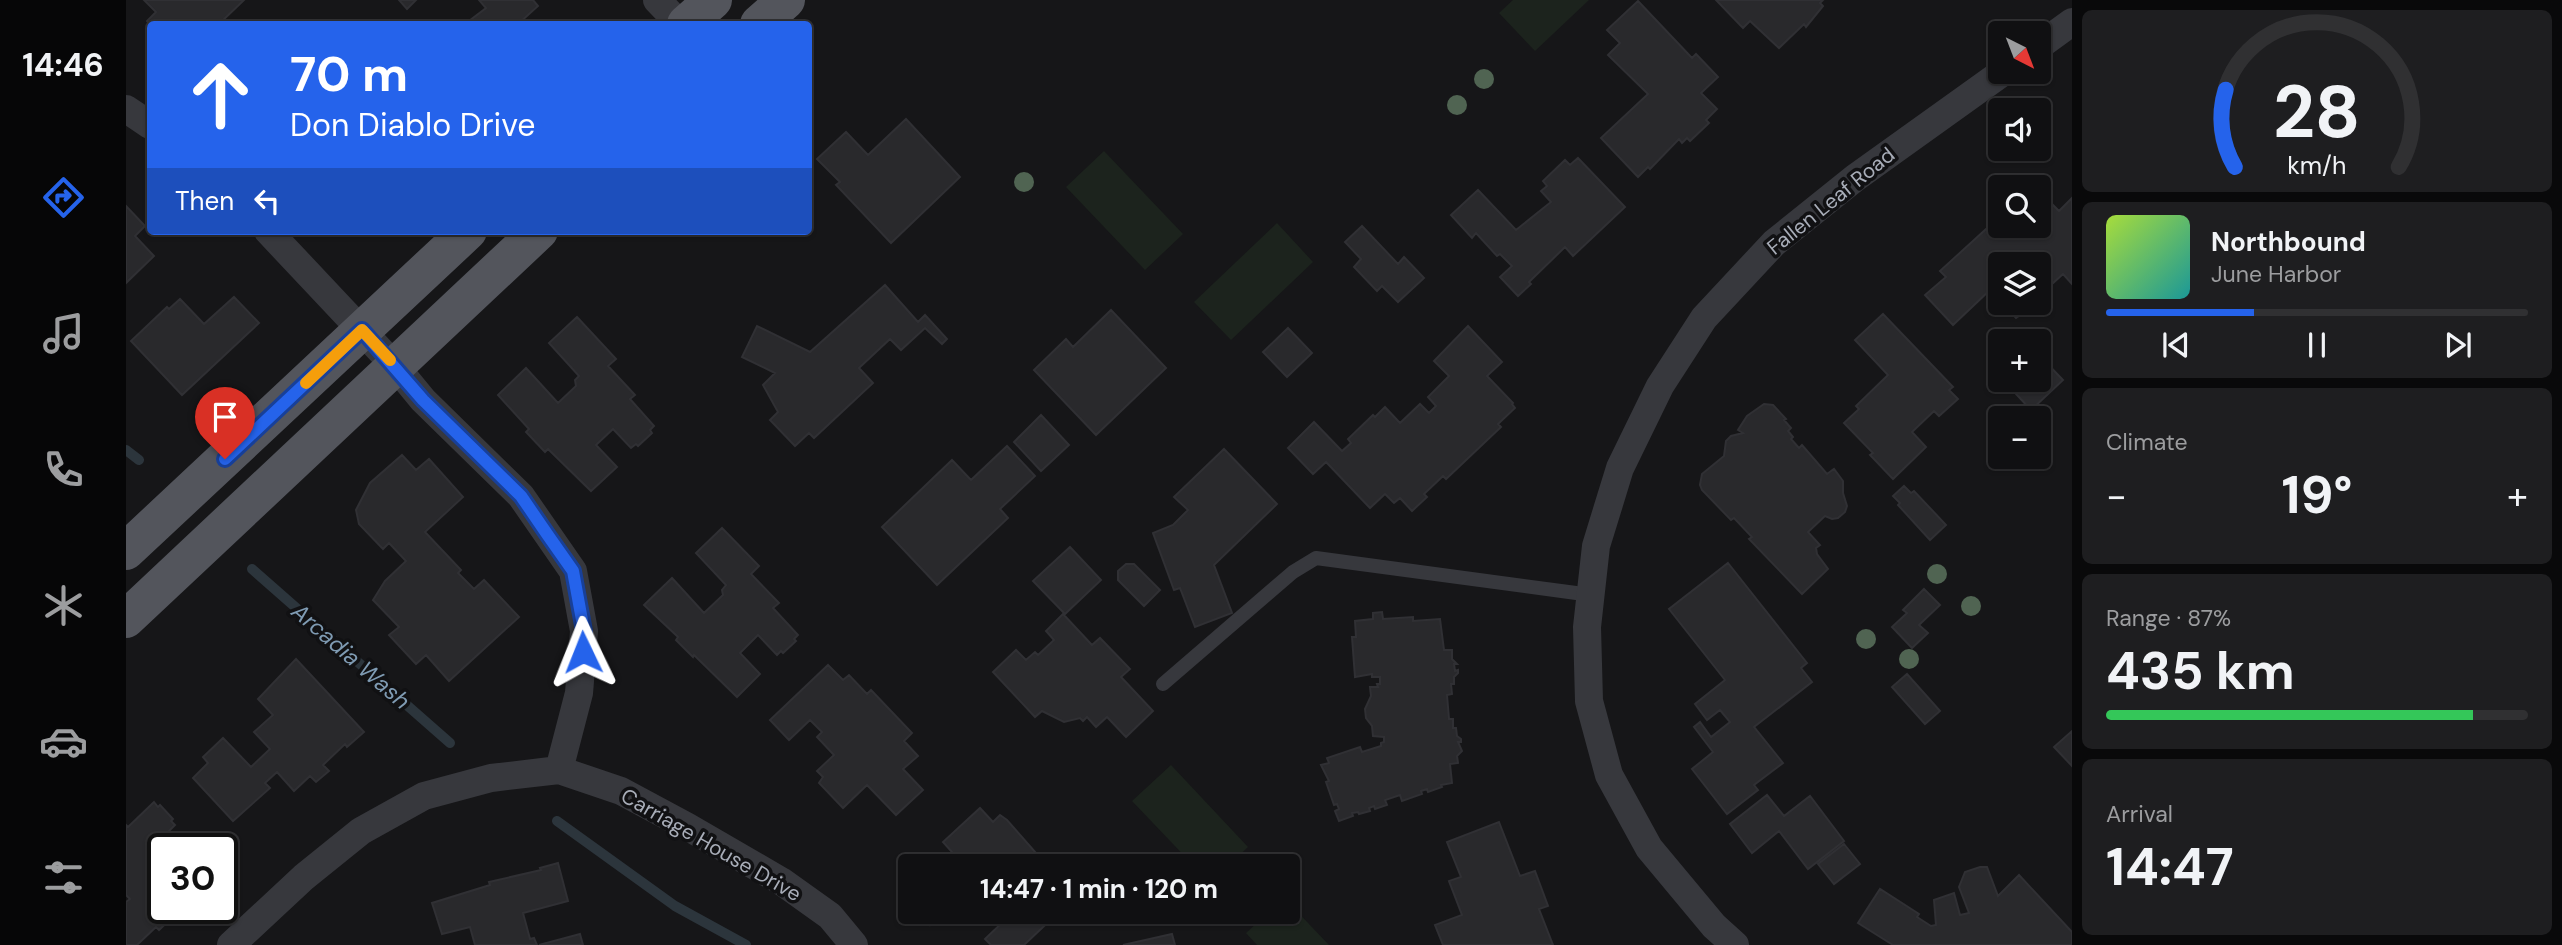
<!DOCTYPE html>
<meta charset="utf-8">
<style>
:root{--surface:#101012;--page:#1e1e20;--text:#f1f3f6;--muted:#9c9d9f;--line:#303032;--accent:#2563eb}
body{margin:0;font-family:"DM Sans",sans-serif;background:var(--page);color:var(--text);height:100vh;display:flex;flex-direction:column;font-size:26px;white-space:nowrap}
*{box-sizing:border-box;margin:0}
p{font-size:23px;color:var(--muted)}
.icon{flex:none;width:38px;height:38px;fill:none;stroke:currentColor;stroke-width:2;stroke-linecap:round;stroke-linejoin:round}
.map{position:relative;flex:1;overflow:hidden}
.sheet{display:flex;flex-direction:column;gap:10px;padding:10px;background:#09090a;width:490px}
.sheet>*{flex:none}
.guide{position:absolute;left:21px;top:21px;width:665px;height:214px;border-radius:7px;box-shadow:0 2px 5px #0004,0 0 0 2px var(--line);background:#2563eb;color:#fff;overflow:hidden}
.needle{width:46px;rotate:138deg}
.buttons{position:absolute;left:1862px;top:21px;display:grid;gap:14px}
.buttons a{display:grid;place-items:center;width:63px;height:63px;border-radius:7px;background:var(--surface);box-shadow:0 2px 5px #0004,0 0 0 2px var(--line);font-size:35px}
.speed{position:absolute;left:21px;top:833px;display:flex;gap:14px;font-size:35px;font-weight:700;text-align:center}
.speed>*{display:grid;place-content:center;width:91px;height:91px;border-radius:50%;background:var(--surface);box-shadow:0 2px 5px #0004,0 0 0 2px var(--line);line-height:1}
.speed .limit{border:4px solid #111;border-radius:10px;background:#fff;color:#111}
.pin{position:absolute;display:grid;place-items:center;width:60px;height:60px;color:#fff;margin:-72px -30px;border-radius:50% 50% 50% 0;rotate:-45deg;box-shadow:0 0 7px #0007}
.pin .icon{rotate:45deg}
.me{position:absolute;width:77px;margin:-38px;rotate:358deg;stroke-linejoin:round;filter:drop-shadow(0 0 5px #0008)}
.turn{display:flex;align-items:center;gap:24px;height:147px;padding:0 28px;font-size:32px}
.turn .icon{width:91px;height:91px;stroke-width:2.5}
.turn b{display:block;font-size:49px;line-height:60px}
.then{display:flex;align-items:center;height:66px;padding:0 28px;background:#0003;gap:14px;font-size:26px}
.big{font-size:52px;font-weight:700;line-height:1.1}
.sheet .widget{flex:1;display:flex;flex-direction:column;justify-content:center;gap:10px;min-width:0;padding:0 24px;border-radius:10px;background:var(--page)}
.sheet .dial{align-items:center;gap:0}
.dial svg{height:182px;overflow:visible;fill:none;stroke:var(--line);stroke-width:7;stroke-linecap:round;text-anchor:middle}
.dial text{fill:var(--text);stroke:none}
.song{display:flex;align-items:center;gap:21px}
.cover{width:84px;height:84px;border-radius:10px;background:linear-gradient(135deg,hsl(80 70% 55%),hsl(180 70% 35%))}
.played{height:7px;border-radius:4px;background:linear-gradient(90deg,var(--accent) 35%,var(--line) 35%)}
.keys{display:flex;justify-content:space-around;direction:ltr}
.heat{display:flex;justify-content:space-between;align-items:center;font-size:38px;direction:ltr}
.charge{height:10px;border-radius:5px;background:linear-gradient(90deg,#34c759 87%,var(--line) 0)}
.trip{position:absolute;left:772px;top:854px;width:402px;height:70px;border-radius:7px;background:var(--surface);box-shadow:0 2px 5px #0004,0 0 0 2px var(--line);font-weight:700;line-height:70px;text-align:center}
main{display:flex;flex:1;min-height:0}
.tabs{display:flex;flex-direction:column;width:126px;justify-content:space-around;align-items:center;background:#060607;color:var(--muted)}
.tabs .icon{width:49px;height:49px}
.tabs .active{color:var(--accent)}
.tabs b{font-size:32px;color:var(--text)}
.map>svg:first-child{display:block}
.grass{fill:#1c231d}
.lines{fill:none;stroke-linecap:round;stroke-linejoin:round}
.stream{stroke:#2c353c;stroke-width:10}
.building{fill:#29292c;stroke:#303034;stroke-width:2}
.lane{stroke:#37383d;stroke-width:14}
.street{stroke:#37383d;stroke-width:28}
.primary{stroke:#53555c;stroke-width:38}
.tree{fill:#506452}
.route-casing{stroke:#184099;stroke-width:18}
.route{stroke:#2563eb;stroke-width:12}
.slow{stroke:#f59e0b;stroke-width:12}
.labels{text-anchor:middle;stroke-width:7;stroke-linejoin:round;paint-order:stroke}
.street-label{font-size:21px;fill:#a8adb8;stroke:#111113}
.water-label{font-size:23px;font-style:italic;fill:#7f9bb3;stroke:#111113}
</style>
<main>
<nav class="tabs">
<b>14:46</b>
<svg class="icon active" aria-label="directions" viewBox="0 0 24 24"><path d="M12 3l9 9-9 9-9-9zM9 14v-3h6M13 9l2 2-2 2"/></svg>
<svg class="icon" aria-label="music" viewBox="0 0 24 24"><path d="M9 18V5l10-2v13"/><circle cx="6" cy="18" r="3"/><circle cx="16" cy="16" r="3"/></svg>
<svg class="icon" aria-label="phone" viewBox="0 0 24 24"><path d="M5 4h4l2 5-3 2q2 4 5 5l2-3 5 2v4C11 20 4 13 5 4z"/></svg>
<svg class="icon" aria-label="climate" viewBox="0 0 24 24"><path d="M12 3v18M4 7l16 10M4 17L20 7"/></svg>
<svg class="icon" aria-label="car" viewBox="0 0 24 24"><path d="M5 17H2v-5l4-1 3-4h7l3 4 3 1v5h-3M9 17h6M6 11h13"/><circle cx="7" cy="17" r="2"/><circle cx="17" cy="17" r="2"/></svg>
<svg class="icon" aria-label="filters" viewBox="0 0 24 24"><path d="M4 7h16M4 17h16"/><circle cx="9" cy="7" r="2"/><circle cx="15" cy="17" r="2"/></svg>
</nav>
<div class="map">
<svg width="1946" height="945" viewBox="0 0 1946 945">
<rect width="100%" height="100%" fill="#161618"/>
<path class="grass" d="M1387,0H1463L1409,51L1373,13Z
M978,151L1057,234L1019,270L940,187Z
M1151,223L1187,262L1105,340L1068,302Z
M1045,765L1122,847L1102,866H1068L1006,801Z
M1162,901V902L1203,945H1131L1120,933L1143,912H1162Z"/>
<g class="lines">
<path class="stream" d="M0,450L13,460
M126,569L324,743
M431,821L549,906L620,945"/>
</g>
<path class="building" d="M18,0H118L93,24L24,25L21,21L30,12Z
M273,0H290L281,9Z
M353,0H407L412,6L392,24H339L360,8Z
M1590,0H1697L1694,3L1697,6L1680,27L1678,24L1653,48L1624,21L1617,28Z
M1512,1L1566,58L1570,54L1592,77L1575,93L1591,109L1580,120L1583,123L1564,141L1561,138L1556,143L1553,139L1524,169L1522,167L1512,177L1475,138L1522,94L1482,55L1494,43L1481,30Z
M780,119L834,177L765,243L710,185L714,182L691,159L720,132L742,155Z
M1452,158L1499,207L1447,256L1439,247L1403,282L1405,284L1392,296L1374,277L1386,266L1374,254L1371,256L1350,233L1346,238L1325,215L1352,190L1390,230L1425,202L1415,191L1421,186L1417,181L1439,160L1444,165Z
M1946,198V284L1937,274L1913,296V264H1874V301L1864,290L1827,325L1799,295L1820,277L1814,271L1870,220L1880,231L1886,226L1903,228L1913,226V219L1927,205L1933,211Z
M0,206L19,226L9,236L28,256L0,283Z
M1236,226L1272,264L1278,257L1298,278L1272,302L1256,286L1251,291L1228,267L1235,259L1219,242Z
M759,285L792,322L799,315L821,339L816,344L799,328L775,350L764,339L733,368L747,383L688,438L683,433L669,446L644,420L652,412L637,385L649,373L616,357L631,326L684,352Z
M108,297L133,323L56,395L5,341L41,307L43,309L54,299L78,324Z
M1876,303H1906L1907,306L1890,318Z
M985,310L1040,368L970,435L908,370L940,339L947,347Z
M1757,314L1827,387L1823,390L1832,399L1813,416L1808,411L1786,432L1800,447L1767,479L1744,455L1747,453L1718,423L1733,409L1730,406L1762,375L1729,340Z
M451,317L490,359L482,366L509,395L504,399L528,426L524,430L526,433L512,446L510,444L505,448L487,429L470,445L491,467L465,491L422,449L419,452L400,432L403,429L372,395L400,368L432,403L450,386L449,380L453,376L423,343Z
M1342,326L1376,362L1361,376L1387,403L1386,404L1389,408L1372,424L1375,427L1320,479L1317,476L1298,494L1301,497L1286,511L1274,498L1268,503L1259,494L1244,508L1200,462L1187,474L1162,448L1188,422L1216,451L1225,443L1222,439L1247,415L1249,417L1259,407L1274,423L1294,404L1303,413L1310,406L1302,397L1323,376L1308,361Z
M1162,328L1186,353L1161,377L1137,352Z
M1913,355L1937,380L1905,410L1877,380H1913Z
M1638,404L1647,405L1660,419L1658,420L1665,428L1662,431L1667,437L1665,439L1673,448L1676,445L1701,474L1708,469L1717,481V493L1721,506L1719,512L1712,518L1706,519L1699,516L1682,532L1694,545L1690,548L1691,554L1702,569L1676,594L1623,539L1626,537L1608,518L1605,520L1576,490L1574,485L1576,474L1598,456L1600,441L1605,436L1617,433L1612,430L1621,416Z
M915,415L943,445L915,471L888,442Z
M881,446L909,476L874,509L882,518L811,585L756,527L826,460L845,480Z
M1098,449L1151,504L1088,565L1106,613L1069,627L1054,588L1048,590L1027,533L1047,525L1062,510L1048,497Z
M276,455L290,470L303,459L337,497L299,532L335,570L332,573L348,589L358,580L393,617L323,681L300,655L290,664L263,635L273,627L247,600L259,581L280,561L263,543L257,549L233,524L230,510L244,483Z
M1778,486L1785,493L1788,491L1820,525L1804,540L1772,505L1774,503L1767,496Z
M596,528L633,566L625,574L653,603L647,608L672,635L668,639L670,641L657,653L655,651L651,655L632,635L614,653L634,674L611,697L568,655L567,657L550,640L552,637L518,605L546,578L578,613L597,595L596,590L600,585L570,553Z
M944,547L975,580L939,614L907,581Z
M1602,563L1681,663L1675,668L1686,682L1628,727L1657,763L1628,785L1632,790L1601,814L1566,769L1587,752L1568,727L1574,722L1585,737L1604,722L1594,710L1581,720L1569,704L1599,680L1543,609Z
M1000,564H1008L1034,590L1018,606L992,580V571Z
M1798,589L1814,605L1793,625L1802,633L1786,648L1766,627L1781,613L1777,610Z
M1256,612L1257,619L1287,617V621L1314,619L1318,650H1326V659L1331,664H1328L1329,671L1332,670V673L1328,677V684H1325L1326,694L1321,695L1323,719H1327V728H1330L1331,736L1335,739V742H1332L1336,751L1331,756L1332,763L1324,764L1326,783L1315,785L1316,787L1302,792L1301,789L1295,791L1296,794L1276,801L1274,795L1259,800L1261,805L1249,809L1248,806L1243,808L1244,811L1233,814L1232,812L1226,813L1227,816L1213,821L1209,811L1213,809L1211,804L1208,805L1200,782L1203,781L1195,765L1203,763L1201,758L1234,747L1236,752L1255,746V743L1258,742V737L1247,736L1246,726L1240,718L1239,709L1245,696L1244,687H1252L1251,684H1254V677H1246V674L1229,677L1226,637H1230L1229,621L1247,619V613Z
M937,614L966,645L974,638L1004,669L995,677L1027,711L1000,737L981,717L970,727L961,717L957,721L954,718L938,722L916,711L909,717L867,672L890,650L900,660L909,652L912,655L928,640L920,631Z
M170,659L238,732L221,747L219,744L197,765L203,771L190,782L184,776L168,791L151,772L139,783L144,788L107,821L67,778L82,763L77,757L97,738L125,767L144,749L128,732L147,715L132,699Z
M702,665L717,680L723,675L741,694L745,690L786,733L778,741L792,756L777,769L797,790L770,815L741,785L717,808L693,783L697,777L691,771L708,755L691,737L696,732L684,720L663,740L644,720Z
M1781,674L1814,711L1799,724L1766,687Z
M1946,731V766L1928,747Z
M1641,795L1658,816L1684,796L1718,841L1682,869L1653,831L1626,853L1604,824Z
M28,802L32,807L34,805L47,819L45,821L49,825L30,844L37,851V908H49L52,912L33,930L30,927L11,945H0V902L4,899L0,895V825L2,827Z
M854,808L867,822L874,815L881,820L917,861L914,864L916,866H810L826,852L817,842Z
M1373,822L1394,876L1409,871L1422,906L1413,909L1427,945H1317L1309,925L1336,915L1323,881L1335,877L1321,842Z
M68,840L76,849H59Z
M1718,844L1734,864L1708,884L1692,864Z
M432,863L442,901L397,913L404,939L408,938L411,945H349L344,927L316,934L306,903L364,885L363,882L415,870L414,868Z
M1854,867H1861L1872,896L1893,875L1946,932V945H1767L1732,923L1754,889L1793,914L1791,917L1805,926L1810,925L1808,900L1828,893L1834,915L1843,913L1833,887L1839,872Z
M792,912H819L804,925Z
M873,912H933L898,945H865L859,939L880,919Z
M454,934L457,945H413Z
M1046,934L1049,945H997Z"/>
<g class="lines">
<path class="lane" d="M1037,684L1167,572L1190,558L1465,595"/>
<path class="street" d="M531,0L554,24
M1913,46L1946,22
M0,109L24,125
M142,231L269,366L297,400L395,496L447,571L458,631L453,693L433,770
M105,945L178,877L235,831L298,796L365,778L433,770L495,791L562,827L655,881L704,916L728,945
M1609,945L1588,926L1523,848L1483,775L1463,701L1461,627L1470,546L1494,468L1534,386L1578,318L1648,243L1729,178L1877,72"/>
<path class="primary" d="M560,24L587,0
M633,24L660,0
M0,551L342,231
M0,619L413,231"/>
</g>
<g class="tree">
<circle cx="1358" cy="79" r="10"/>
<circle cx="1331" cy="105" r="10"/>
<circle cx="898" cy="182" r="10"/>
<circle cx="1811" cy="574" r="10"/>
<circle cx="1845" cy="606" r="10"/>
<circle cx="1740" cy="639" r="10"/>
<circle cx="1783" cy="659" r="10"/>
</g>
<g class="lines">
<g class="route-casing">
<path id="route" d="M99,459L236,330L297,400L395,496L421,534L447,571L458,631L457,652"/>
</g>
<use href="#route" class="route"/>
<path class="slow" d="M180,383L236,330L264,360"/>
</g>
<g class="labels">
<g class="street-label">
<text transform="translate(1705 201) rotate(-39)" y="7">Fallen Leaf Road</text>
<text transform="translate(585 845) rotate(30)" y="7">Carriage House Drive</text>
</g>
<g class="water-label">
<text transform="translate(225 656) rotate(41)" y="8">Arcadia Wash</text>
</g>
</g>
</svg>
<div class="buttons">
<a><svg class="needle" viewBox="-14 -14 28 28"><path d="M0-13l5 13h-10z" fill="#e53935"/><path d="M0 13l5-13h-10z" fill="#9c9d9f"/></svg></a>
<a><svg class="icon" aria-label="sound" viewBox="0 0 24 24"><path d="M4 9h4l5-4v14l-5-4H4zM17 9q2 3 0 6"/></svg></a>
<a><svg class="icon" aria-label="search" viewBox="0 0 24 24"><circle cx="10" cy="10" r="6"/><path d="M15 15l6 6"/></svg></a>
<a><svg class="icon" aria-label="layers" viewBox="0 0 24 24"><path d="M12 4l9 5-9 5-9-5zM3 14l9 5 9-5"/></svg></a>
<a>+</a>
<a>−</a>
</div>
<div class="speed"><div class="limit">30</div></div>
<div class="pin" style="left:99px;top:459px;background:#d93025"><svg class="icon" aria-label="arrive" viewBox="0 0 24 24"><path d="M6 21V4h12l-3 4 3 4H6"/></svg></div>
<svg class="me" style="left:457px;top:652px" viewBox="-20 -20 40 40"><path d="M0-17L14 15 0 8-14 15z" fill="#2563eb" stroke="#fff" stroke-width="4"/></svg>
<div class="trip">14:47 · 1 min · 120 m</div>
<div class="guide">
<div class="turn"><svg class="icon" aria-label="ahead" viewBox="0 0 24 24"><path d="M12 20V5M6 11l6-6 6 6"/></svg><div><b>70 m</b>Don Diablo Drive</div></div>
<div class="then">Then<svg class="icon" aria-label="left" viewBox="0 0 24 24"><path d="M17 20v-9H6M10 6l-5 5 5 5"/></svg></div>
</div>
</div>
<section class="sheet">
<div class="widget dial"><svg viewBox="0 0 100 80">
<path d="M14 69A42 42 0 1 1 86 69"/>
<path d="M14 69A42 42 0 0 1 10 35" stroke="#2563eb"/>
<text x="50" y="56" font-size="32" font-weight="700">28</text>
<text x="50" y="72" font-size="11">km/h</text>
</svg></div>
<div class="widget">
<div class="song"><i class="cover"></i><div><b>Northbound</b><p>June Harbor</p></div></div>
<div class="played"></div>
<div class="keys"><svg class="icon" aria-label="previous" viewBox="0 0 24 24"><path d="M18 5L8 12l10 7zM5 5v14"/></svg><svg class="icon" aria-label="pause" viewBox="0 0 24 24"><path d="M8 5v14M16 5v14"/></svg><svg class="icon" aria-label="next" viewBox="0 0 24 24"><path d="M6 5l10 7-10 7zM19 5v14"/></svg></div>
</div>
<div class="widget"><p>Climate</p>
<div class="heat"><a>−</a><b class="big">19°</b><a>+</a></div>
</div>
<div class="widget"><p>Range · 87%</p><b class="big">435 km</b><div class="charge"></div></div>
<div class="widget"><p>Arrival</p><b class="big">14:47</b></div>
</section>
</main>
